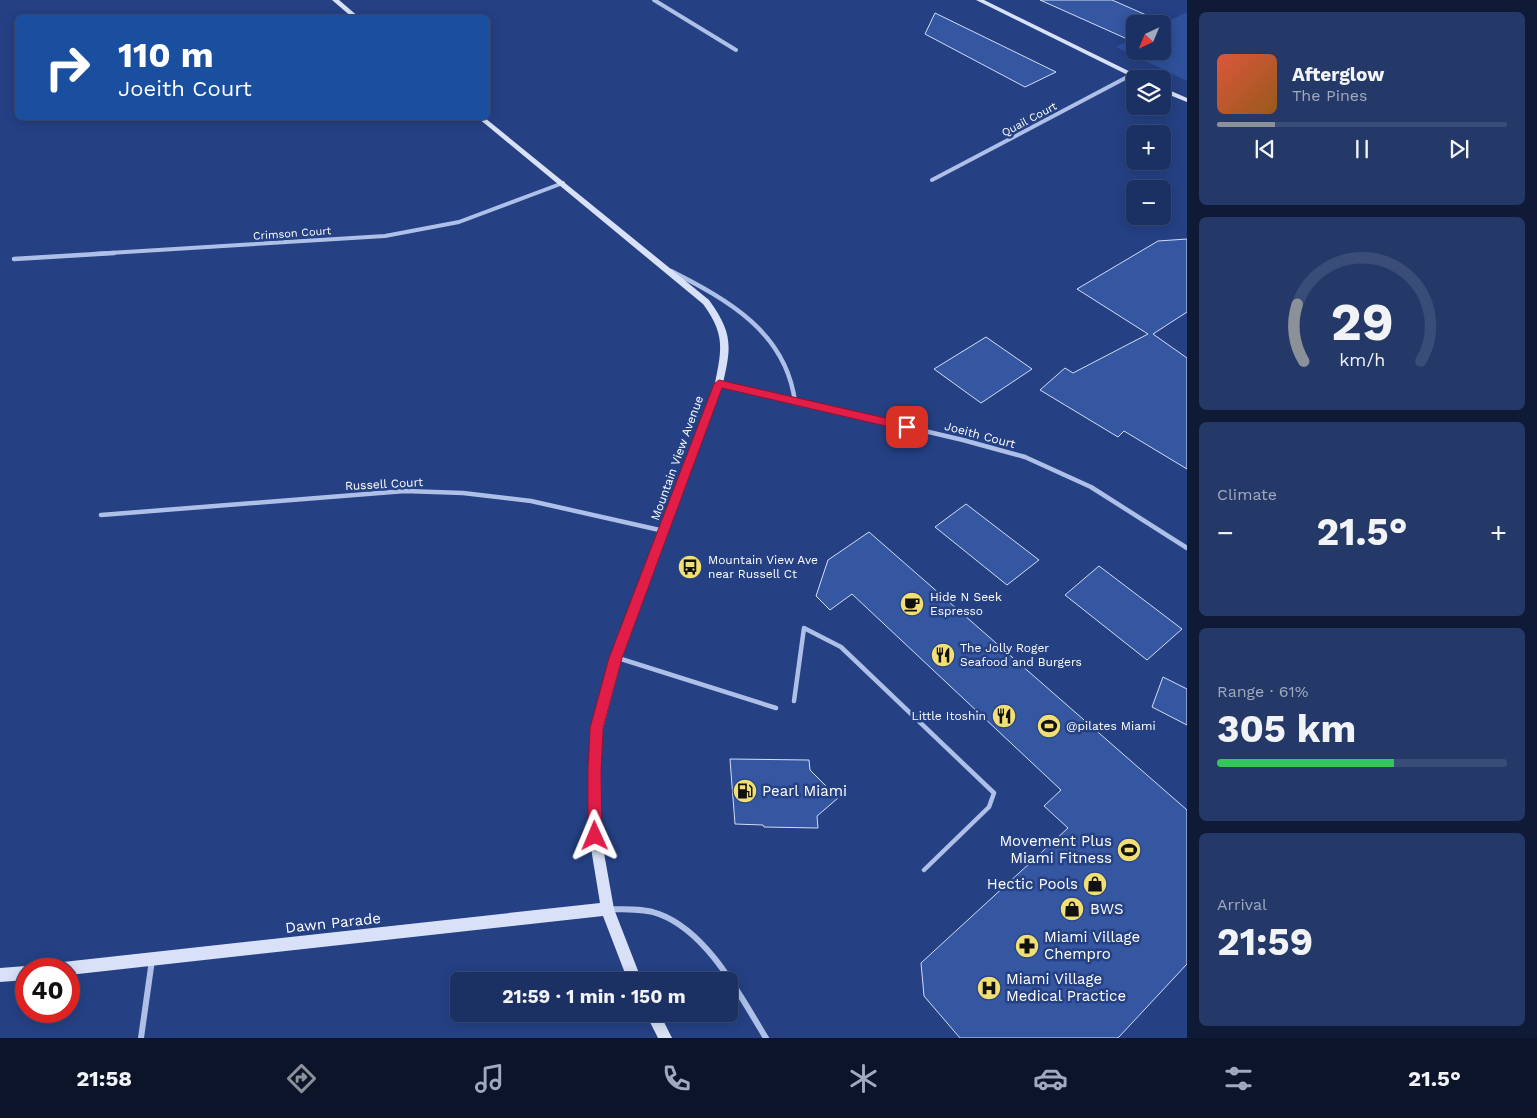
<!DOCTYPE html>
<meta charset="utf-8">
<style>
:root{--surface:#1c3163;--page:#253969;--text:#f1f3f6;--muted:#a0a9be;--line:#3a4c78;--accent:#8c9099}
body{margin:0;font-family:"Work Sans",sans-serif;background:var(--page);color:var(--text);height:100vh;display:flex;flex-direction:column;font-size:19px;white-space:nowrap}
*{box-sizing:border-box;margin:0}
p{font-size:16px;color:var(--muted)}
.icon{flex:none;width:28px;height:28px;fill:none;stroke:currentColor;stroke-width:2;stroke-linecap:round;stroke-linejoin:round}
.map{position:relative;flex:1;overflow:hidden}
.details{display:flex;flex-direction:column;gap:12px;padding:12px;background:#0f1b36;width:350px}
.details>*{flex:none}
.guide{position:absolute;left:15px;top:15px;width:475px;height:105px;border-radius:8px;box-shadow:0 2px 12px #0003,0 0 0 1px var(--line);background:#1a4fa0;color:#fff;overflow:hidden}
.needle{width:32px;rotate:224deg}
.buttons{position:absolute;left:1126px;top:15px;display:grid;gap:10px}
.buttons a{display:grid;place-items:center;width:45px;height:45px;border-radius:8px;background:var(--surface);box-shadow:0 2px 12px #0003,0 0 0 1px var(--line);font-size:25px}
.speed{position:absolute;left:15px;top:958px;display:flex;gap:10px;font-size:25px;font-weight:700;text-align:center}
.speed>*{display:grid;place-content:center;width:65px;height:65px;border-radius:50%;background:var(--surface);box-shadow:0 2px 12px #0003,0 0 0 1px var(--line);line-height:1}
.speed .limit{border:8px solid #d22;background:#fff;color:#111}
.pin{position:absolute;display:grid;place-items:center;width:42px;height:42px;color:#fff;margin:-21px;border-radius:10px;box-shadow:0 2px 8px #0006}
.me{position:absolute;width:55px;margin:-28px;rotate:359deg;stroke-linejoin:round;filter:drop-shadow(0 0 4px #0008)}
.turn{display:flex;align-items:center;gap:18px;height:105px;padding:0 20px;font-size:22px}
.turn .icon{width:65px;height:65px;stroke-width:2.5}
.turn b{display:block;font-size:35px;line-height:42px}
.big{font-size:38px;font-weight:700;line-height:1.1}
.details .tile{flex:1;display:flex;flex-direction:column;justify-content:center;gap:8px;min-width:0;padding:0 18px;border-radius:8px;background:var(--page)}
.details .dial{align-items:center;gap:0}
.dial svg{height:130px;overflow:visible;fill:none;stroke:var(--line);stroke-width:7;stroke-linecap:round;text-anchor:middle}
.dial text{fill:var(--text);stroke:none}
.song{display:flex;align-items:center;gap:15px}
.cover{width:60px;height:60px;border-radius:8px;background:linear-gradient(135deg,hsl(10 70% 55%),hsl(30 70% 35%))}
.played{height:5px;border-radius:2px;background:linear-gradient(90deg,var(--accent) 20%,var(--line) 20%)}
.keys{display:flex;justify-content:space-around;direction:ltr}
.heat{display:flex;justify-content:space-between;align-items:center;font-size:28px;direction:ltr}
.charge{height:8px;border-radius:4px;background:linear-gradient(90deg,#34c759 61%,var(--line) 0)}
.trip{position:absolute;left:450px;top:972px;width:288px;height:50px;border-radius:8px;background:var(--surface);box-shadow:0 2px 12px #0003,0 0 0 1px var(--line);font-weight:700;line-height:50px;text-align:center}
.tab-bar{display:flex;height:80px;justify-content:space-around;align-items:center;background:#0b1428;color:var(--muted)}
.tab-bar .icon{width:35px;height:35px}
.tab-bar .active{color:var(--accent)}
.tab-bar b{font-size:22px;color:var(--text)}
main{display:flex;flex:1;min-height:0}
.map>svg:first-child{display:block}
.green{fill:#2f519c}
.building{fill:#3556a1;stroke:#d2ddf6}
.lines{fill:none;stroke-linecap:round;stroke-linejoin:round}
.lane{stroke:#aec0e8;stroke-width:4.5}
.street-far2{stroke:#aec0e8;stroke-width:4}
.street-far1{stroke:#aec0e8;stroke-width:4.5}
.street{stroke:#aec0e8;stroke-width:6}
.secondary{fill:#d8e1f7;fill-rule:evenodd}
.route{fill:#e11d48;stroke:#92132f}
.labels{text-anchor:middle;stroke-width:5;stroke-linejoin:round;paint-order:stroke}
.far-street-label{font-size:11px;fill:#fff;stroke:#254184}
.street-label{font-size:12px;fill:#fff;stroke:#254184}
.poi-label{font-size:12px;fill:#fff;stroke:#254184;text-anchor:start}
.near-poi-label{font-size:15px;fill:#fff;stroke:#254184;text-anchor:start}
.near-street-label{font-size:15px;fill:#fff;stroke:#254184}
</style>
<main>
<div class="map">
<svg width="1187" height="1038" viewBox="0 0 1187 1038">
<rect width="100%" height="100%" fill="#254184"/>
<path class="green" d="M1187,12V81L1116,47L1135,37V51H1162L1163,24Z"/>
<path class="building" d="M1040,0H1112L1160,21L1155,24H1135V33L1125,38Z
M935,13L1056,72L1025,87L925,34Z
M1187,239V312L1153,334L1187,358V469L1124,431L1118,437L1040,390L1065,368L1073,373L1148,334L1077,289L1158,241Z
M986,337L1032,369L981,403L934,369Z
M966,504L1039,560L1007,585L935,527Z
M869,532L1187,810V964L1118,1038H960L924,996L921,963L1068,828L1044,806L1061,790L852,594L830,610L816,596L828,560Z
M1099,566L1182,629L1147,660L1065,595Z
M1163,677L1187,689V725L1152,707Z
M730,759L809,760L810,770L838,798L817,816L818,828L764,827L763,825L735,824Z"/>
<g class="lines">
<path class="lane" d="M618,658L776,708
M794,701L804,628L841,647L994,793L989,807L924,870"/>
<path class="street-far2" d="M654,0L736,50
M932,180L1133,74
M93,254L385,236L459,222L563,183"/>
<path class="street-far1" d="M14,259L114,253
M671,271C728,300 786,332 795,402
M719,383L963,440L1025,457L1091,487L1187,548
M101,515L405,491L463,493L531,501L664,531"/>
<path class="street" d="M609,909C625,910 643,908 659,914C708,932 740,996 766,1038
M141,1038L152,960"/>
<path class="secondary" d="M332,0H339L360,18H353Z
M976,0H984L1145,79H1136Z
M1162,87L1187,98V102L1162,92Z
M478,118H485L709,300C732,332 732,345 723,383L622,658L603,729L600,773L601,836L614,909L642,981H628L603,916L69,975V969H56L58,964L63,962L600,903L589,836L588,773L591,729L610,658L715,383C722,348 725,334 703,304Z
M26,966L31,969H26V980L0,982V968Z
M646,1014H660L672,1038H658Z"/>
</g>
<path class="route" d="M719,380L907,423L913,427L907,431L722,388L622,658L603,728L601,773L602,836L600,841L595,843L590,841L588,836V773L590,728L609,658L714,384Z"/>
<defs>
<g id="bus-disc" transform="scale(1.25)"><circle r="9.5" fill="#f1df73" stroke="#254184"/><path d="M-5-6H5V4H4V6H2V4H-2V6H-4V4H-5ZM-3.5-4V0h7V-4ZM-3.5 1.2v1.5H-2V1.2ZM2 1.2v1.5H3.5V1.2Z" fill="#111"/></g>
<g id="cafe-disc" transform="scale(1.25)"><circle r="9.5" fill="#f1df73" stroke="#254184"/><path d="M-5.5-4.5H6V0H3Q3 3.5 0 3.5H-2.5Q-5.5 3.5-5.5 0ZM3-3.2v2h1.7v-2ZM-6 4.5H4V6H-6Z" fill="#111"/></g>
<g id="restaurant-disc" transform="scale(1.25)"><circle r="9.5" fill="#f1df73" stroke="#254184"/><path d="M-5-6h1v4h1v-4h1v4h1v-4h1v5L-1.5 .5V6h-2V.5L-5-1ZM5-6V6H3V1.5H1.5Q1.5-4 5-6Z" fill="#111"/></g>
<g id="stadium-disc" transform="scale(1.25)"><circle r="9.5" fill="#f1df73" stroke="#254184"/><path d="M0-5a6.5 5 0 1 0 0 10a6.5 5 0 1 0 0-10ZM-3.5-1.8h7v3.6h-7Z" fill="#111"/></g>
<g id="fuel-disc" transform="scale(1.25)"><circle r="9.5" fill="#f1df73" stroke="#254184"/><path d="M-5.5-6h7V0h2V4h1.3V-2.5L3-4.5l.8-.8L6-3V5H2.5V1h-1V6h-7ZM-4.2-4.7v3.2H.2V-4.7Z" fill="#111"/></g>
<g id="shop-disc" transform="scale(1.25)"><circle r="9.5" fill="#f1df73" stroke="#254184"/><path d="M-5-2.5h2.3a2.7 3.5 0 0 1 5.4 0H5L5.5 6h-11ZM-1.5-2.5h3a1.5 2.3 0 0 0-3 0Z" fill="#111"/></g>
<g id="pharmacy-disc" transform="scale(1.25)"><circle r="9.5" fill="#f1df73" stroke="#254184"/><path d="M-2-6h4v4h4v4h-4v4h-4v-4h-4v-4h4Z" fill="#111"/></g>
<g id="hospital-disc" transform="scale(1.25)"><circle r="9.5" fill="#f1df73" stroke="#254184"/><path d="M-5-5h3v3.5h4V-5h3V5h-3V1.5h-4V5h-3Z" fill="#111"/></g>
</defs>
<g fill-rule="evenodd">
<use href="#bus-disc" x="690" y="567"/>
<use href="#cafe-disc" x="912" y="604"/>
<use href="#restaurant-disc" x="943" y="655"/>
<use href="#restaurant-disc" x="1004" y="716"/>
<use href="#stadium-disc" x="1049" y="726"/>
<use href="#fuel-disc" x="745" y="791"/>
<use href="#stadium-disc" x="1129" y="850"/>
<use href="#shop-disc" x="1095" y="884"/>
<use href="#shop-disc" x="1072" y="909"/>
<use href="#pharmacy-disc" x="1027" y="946"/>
<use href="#hospital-disc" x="989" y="988"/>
</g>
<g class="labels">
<g class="far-street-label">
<text transform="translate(1029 119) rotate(-28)" y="4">Quail Court</text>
<text transform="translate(292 233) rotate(-4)" y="4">Crimson Court</text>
</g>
<g class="street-label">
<text transform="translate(980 435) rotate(15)" y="4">Joeith Court</text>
<text transform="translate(677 458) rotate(-70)" y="4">Mountain View Avenue</text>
<text transform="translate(384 484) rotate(-3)" y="4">Russell Court</text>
</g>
<g class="poi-label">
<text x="708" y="564">Mountain View Ave<tspan x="708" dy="14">near Russell Ct</tspan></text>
<text x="930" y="601">Hide N Seek<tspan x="930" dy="14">Espresso</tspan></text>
<text x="960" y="652">The Jolly Roger<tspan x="960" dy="14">Seafood and Burgers</tspan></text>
<text x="986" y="720" text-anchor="end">Little Itoshin</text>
<text x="1066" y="730">@pilates Miami</text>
</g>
<g class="near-poi-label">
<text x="762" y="796">Pearl Miami</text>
<text x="1112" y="846" text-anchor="end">Movement Plus<tspan x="1112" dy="17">Miami Fitness</tspan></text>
<text x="1078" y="889" text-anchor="end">Hectic Pools</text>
<text x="1090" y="914">BWS</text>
<text x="1044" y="942">Miami Village<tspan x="1044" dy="17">Chempro</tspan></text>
<text x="1006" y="984">Miami Village<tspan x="1006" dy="17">Medical Practice</tspan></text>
</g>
<g class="near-street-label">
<text transform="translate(333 923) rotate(-6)" y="5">Dawn Parade</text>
</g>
</g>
</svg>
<div class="buttons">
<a><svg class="needle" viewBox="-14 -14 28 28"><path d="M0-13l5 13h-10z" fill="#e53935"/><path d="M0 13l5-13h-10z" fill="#a0a9be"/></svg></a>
<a><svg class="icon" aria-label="layers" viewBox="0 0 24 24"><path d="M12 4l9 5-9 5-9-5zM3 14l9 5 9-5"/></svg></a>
<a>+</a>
<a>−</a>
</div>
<div class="speed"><div class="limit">40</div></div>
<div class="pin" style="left:907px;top:427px;background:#d93025"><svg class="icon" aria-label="arrive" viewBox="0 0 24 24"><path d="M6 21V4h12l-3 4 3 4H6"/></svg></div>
<svg class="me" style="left:595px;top:836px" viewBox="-20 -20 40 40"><path d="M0-17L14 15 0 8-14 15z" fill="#e11d48" stroke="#fff" stroke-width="4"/></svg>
<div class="trip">21:59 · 1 min · 150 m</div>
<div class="guide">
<div class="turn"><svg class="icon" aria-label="right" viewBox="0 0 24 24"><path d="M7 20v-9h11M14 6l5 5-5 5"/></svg><div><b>110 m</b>Joeith Court</div></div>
</div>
</div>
<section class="details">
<div class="tile">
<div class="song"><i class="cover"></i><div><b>Afterglow</b><p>The Pines</p></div></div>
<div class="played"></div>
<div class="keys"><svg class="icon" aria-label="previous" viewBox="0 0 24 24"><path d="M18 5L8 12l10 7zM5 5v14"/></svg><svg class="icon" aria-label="pause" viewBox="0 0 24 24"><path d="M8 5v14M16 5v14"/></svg><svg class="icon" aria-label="next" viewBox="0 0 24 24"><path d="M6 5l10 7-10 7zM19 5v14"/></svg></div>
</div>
<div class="tile dial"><svg viewBox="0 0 100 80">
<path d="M14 69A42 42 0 1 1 86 69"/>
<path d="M14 69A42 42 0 0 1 10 34" stroke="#8c9099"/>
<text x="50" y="56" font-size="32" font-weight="700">29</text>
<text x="50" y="72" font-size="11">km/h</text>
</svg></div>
<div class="tile"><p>Climate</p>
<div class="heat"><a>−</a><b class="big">21.5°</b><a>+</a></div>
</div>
<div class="tile"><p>Range · 61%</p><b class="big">305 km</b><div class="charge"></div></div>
<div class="tile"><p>Arrival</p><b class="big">21:59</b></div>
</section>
</main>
<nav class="tab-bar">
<b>21:58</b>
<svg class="icon active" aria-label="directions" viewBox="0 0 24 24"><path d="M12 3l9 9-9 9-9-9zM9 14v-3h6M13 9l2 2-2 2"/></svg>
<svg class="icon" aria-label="music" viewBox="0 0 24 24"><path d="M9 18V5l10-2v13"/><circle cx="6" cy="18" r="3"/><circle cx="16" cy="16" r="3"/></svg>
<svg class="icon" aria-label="phone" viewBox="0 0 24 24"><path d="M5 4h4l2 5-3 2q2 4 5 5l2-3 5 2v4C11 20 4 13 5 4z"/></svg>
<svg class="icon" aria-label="climate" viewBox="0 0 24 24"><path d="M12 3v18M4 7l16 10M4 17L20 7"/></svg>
<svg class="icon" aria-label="car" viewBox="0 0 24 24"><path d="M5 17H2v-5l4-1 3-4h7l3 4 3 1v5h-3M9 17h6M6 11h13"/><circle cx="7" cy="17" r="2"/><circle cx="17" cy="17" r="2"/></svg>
<svg class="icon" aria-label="filters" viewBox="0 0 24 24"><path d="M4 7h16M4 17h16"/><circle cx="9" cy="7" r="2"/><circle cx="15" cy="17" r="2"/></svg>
<b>21.5°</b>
</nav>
